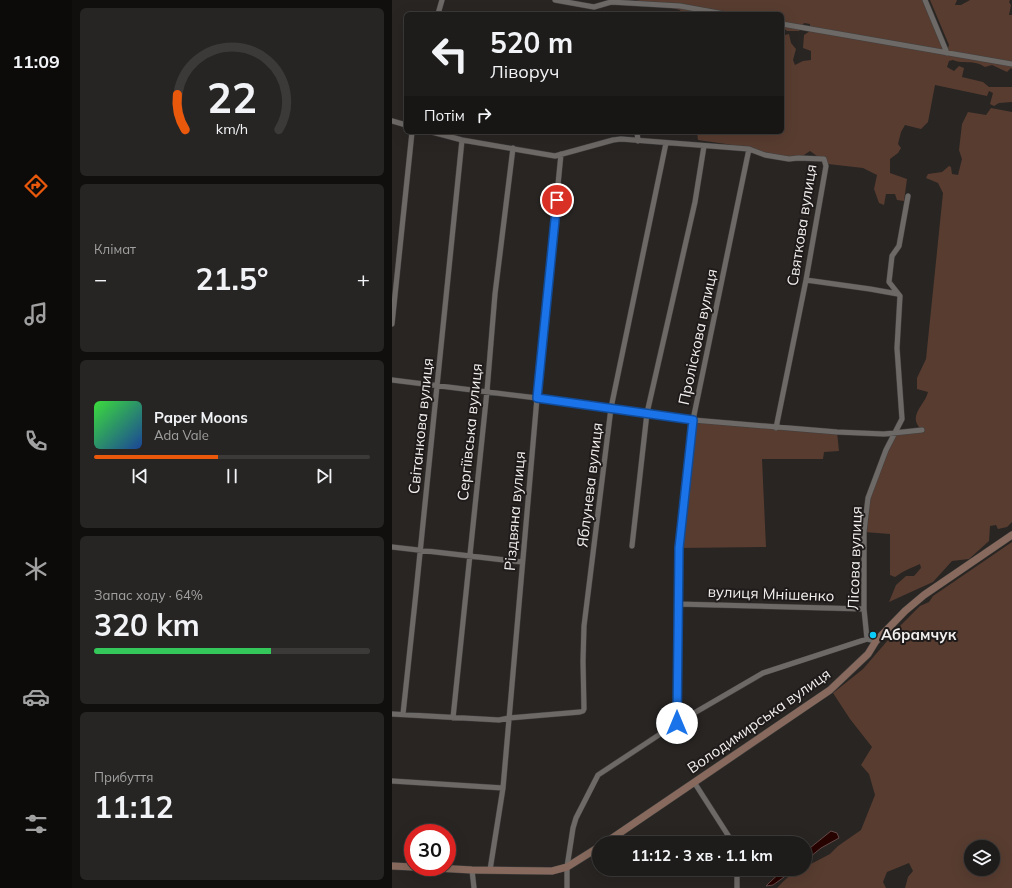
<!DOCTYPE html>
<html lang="uk">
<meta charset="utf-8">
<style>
:root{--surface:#1e1c1a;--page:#262523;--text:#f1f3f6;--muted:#a1a1a2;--line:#3c3a39;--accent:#ea580c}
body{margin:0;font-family:Mulish,sans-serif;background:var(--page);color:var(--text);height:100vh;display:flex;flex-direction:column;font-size:15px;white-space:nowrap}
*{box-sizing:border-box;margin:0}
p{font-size:13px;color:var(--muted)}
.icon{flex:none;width:22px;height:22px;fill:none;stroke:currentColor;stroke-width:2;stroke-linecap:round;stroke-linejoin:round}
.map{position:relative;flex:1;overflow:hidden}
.details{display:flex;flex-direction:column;gap:8px;padding:8px;background:#100f0e;width:320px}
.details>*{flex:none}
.banner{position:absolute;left:12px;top:12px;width:380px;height:122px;border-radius:6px;box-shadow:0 4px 16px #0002,0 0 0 1px var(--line);background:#1e1c1a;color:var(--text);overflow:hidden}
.buttons{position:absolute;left:572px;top:840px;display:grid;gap:8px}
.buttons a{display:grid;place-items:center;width:36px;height:36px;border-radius:50%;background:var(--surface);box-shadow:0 4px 16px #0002,0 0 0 1px var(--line);font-size:20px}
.speed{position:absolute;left:12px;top:824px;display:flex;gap:8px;font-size:20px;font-weight:700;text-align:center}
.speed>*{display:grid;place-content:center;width:52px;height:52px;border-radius:50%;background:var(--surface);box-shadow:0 4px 16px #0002,0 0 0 1px var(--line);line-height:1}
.speed .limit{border:6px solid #d22;background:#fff;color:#111}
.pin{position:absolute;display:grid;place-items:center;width:34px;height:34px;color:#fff;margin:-17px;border:2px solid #fff;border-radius:50%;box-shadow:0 1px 4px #0007}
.me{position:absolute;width:44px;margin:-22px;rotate:0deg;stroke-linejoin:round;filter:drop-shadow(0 0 3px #0008)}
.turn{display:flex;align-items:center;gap:14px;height:84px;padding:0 20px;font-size:18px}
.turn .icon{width:52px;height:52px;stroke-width:2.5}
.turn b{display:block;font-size:28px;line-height:34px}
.then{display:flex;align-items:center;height:38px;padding:0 20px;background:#0003;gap:8px;font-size:15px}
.big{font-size:30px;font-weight:700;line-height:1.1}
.details .card{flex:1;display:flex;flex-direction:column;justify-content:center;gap:6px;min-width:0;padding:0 14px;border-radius:6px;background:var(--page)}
.details .dial{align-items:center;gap:0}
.dial svg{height:104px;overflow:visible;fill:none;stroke:var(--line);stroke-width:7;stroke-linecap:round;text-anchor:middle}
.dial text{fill:var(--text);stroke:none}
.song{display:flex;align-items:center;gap:12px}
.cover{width:48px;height:48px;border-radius:6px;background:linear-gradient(135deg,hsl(120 70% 55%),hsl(220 70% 35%))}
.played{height:4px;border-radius:2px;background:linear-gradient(90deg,var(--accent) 45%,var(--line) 45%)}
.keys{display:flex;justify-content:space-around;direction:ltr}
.heat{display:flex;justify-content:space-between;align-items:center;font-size:22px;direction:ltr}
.charge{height:6px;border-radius:3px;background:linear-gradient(90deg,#34c759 64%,var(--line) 0)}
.trip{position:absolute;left:200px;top:836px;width:220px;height:40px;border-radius:20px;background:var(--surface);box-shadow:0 4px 16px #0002,0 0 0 1px var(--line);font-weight:700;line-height:40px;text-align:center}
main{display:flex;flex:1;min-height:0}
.menu{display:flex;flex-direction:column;width:72px;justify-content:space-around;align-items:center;background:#0c0b0a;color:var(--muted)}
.menu .icon{width:28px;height:28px}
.menu .on{color:var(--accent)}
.menu b{font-size:18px;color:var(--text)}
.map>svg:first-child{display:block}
.green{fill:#583c30;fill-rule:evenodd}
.water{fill:#270300;stroke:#644a48}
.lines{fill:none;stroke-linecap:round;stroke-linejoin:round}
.minor-casing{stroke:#42403f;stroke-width:6}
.secondary-casing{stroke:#42403f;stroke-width:8}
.minor{stroke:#6d6967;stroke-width:5}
.secondary{stroke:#876a5d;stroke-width:7}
.route-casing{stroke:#114b97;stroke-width:10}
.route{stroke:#1a73e8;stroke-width:7}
.poi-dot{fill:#0acafa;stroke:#1f1b1a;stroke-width:1.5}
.labels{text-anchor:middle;stroke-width:4;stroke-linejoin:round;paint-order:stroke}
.street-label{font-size:15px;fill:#f2f0ef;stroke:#1f1b1a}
.poi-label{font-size:15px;font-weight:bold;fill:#f2f0ef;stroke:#1f1b1a;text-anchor:start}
</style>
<main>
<nav class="menu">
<b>11:09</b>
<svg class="icon on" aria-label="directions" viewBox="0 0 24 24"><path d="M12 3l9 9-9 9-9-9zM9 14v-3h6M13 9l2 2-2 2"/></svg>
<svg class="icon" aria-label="music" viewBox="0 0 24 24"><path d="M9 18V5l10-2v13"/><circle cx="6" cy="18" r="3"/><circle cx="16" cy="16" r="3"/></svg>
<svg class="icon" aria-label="phone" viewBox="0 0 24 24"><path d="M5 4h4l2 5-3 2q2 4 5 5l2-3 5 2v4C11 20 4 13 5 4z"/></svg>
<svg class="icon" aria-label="climate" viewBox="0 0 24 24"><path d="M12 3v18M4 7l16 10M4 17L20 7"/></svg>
<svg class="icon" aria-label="car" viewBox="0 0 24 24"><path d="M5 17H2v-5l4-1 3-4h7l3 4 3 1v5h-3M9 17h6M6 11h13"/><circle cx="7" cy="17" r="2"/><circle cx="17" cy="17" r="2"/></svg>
<svg class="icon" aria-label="filters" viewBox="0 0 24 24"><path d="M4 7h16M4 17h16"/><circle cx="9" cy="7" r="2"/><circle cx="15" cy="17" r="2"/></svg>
</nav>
<section class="details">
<div class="card dial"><svg viewBox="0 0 100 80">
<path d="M14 69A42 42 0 1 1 86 69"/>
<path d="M14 69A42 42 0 0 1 8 42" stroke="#ea580c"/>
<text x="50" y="56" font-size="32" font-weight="700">22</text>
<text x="50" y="72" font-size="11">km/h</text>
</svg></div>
<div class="card"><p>Клімат</p>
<div class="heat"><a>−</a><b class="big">21.5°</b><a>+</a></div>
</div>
<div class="card">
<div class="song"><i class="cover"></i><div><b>Paper Moons</b><p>Ada Vale</p></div></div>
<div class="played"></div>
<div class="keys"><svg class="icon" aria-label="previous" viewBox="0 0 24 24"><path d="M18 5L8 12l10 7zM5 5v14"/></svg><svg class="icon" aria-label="pause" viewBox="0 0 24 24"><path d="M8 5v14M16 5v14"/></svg><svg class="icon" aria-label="next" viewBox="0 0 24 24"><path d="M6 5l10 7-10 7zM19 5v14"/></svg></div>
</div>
<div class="card"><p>Запас ходу · 64%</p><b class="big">320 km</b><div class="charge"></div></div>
<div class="card"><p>Прибуття</p><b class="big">11:12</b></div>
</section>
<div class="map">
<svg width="620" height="888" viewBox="0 0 620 888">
<rect width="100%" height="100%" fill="#282523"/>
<path class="green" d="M243,0H531L555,51L557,45L538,0H565L563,5H569L578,0H618L617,2L619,5L617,15H620V69L619,68L615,72L600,65L593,67C581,59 572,65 561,60L557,61L555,67L562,71L567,66L572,68L570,77L591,82L597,87H620V102L607,103L602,106L598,104L601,93L597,91L595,96L543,85L536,122L529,129L513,125L509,132L506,144L509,148L506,153L498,159V173L515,179L512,201L505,200L503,194H494L492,205L487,203L482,189L485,175L471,168L436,164L418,151L406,159L334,144L306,140L305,132H390V40H391L393,35L397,34L399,43L404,49L401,60L403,65L411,61L419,60V51L411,48L412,35L418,31V24L412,23L407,31H395L390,27V14H289L288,10Z
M599,108L620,112V522L615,527L606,529L604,525L598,526L597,541L577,559L560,561L541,582L497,602L504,585L514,576H522L529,568L528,564C519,568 511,571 503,577L498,575V534L472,532L476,498L502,433L529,429C515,416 533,405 536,392L525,389V378L534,359L551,193L546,183L534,178L536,174L550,172L557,166L559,167L560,174L566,175L570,159L567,150L570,124L576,112L594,115Z
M301,420L445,432L447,451L432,452L431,459H370L374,547L287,548Z
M620,542V888H513L516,877L521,871L517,863L495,872L491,882L494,888H385C392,881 402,869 413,869V867L438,854L446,846L469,830L483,795L477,774L469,765L480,747L458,719L441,693L471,669L509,625L528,606L537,602L541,596ZM579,847H601V869H579Z"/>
<path class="water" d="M439,831L445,833L447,838L429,848L413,861V852Z
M392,869H403L381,885L374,886L378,882Z"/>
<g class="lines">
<g class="minor-casing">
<path id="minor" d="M163,0L202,7L219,2L288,6L332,14
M533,0L555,53
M46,14L50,0
M390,24L620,64
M0,121L14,125
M40,132L70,140L163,156L221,140L229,139L357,149L373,155L397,159L406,158L432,159L434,166L414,280L384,428
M245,132L246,141
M414,280L478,289L506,294
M0,324L20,132
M0,380L145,398L301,420L445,432L492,434L530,430
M240,546L255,413L303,202L312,146
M0,547L130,562
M285,604L472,609
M475,639L472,609V532L476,498L494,450L510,419L505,348L508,296L497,282L500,256L507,246L516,196
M0,714L107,720L117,718L188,712L191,711L192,709L191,661L192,626L219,408L274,143
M11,714C32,523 50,332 70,140
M61,718L95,391L103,294L121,148
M285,723L287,548L301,420L357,149
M0,781L111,788
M302,782L341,843
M80,870L82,888
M98,870L111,788L145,398L169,154
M175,888V867L181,828L184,818L206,775L285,723L371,673L475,639L484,641
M345,888V869"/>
</g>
<g class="secondary-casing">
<path id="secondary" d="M213,843L438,690L476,654L484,641L513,611L532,595L620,535
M0,866L21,867
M25,867L80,870L160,871L175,867L207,847"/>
</g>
<use href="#minor" class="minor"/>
<use href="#secondary" class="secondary"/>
</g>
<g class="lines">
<g class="route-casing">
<path id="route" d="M165,200L145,398L301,420L287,548L285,723"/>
</g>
<use href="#route" class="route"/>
</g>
<circle class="poi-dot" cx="481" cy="635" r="4"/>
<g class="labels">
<g class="street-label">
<text transform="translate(410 225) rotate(-81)" y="5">Святкова вулиця</text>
<text transform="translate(306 337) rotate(-78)" y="5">Проліскова вулиця</text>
<text transform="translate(29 426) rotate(-84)" y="5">Світанкова вулиця</text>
<text transform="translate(78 432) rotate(-84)" y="5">Сергіївська вулиця</text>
<text transform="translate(198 485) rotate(-83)" y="5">Яблунева вулиця</text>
<text transform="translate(123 511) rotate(-85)" y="5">Різдвяна вулиця</text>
<text transform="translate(463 558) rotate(-88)" y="5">Лісова вулиця</text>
<text transform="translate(379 594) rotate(2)" y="5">вулиця Мнішенко</text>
<text transform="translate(367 721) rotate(-35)" y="5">Володимирська вулиця</text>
</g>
<g class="poi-label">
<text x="489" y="640">Абрамчук</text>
</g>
</g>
</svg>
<div class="buttons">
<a><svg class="icon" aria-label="layers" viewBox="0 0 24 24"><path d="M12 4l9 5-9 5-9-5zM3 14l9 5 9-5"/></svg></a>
</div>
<div class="speed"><div class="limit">30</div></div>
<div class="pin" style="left:165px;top:200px;background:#d93025"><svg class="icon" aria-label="arrive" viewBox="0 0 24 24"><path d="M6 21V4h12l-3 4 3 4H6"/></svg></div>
<svg class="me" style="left:285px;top:723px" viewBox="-20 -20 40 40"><circle r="19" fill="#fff"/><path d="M0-13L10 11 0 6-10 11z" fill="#1a73e8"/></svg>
<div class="trip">11:12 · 3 хв · 1.1 km</div>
<div class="banner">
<div class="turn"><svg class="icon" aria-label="left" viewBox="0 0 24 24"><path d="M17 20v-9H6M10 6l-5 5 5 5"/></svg><div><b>520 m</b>Ліворуч</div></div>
<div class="then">Потім<svg class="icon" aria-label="right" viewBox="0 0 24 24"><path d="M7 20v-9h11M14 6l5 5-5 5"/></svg></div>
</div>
</div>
</main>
